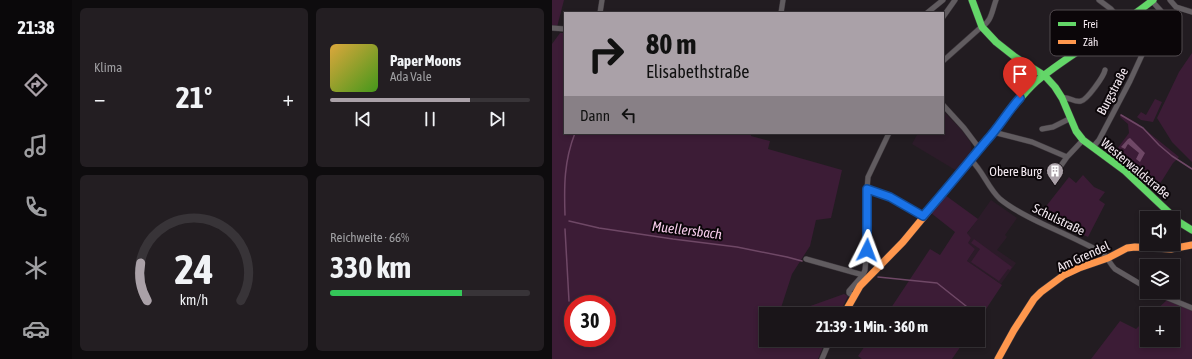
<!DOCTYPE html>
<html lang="de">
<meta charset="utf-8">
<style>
:root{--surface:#1a1519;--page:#231e22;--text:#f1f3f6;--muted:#9f9fa2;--line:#383438;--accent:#aaa1a8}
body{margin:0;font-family:"Asap Condensed",sans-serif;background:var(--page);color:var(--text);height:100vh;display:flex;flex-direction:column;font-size:15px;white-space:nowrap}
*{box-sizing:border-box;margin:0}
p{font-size:13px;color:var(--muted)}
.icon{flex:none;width:22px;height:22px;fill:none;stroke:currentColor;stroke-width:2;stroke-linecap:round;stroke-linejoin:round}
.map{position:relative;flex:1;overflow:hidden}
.panel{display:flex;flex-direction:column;gap:8px;padding:8px;background:#0e0c0e;width:480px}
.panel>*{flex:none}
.top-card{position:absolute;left:12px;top:12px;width:380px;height:122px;border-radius:0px;box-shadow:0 2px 6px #0003,0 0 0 1px var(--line);background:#aaa1a8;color:#111;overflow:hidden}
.fabs{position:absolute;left:588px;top:211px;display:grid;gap:8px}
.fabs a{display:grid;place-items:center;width:40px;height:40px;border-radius:0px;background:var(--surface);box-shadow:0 2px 6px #0003,0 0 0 1px var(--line);font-size:20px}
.speed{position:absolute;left:12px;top:295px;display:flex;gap:8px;font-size:20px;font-weight:700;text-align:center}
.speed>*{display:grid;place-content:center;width:52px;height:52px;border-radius:50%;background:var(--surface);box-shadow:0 2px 6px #0003,0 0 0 1px var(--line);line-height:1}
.speed .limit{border:6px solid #d22;background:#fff;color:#111}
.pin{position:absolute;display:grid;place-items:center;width:34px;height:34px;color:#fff;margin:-41px -17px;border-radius:50% 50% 50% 0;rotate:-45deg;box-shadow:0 0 4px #0007}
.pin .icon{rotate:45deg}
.me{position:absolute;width:44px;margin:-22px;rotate:3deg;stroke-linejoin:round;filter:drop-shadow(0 0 3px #0008)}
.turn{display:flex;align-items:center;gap:14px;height:84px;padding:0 16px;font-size:18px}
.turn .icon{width:52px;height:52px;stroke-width:2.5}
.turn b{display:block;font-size:28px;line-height:34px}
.then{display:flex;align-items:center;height:38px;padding:0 16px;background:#0003;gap:8px;font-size:15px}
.big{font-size:30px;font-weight:700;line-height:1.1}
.panel .tile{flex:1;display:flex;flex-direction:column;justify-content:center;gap:6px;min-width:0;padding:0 14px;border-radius:6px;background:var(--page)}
.panel .dial{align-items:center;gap:0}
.dial svg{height:104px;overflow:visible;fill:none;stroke:var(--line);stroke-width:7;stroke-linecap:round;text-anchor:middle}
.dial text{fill:var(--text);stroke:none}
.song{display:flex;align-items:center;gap:12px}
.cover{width:48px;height:48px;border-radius:6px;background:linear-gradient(135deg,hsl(40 70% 55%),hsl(100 70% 35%))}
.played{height:4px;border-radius:2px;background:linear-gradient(90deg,var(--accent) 70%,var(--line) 70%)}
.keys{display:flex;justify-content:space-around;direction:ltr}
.heat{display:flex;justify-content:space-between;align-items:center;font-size:22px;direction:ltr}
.charge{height:6px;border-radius:3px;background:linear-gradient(90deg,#34c759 66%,var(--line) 0)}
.panel .tiles{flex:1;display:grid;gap:8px;grid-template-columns:repeat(2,1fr)}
.trip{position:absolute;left:207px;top:307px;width:226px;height:40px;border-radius:0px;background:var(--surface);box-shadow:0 2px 6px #0003,0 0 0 1px var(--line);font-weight:700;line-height:40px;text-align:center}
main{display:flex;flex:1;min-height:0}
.tabs{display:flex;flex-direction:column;width:72px;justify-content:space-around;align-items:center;background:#0a080a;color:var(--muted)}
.tabs .icon{width:28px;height:28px}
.tabs .selected{color:var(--accent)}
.tabs b{font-size:18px;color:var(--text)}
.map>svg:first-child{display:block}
.built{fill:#2c1b29}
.green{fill:#3c1c36;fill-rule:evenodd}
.water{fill:#6f4866}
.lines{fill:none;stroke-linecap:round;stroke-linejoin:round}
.stream{stroke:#6f4866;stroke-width:1.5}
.street-casing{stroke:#3d373c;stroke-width:6}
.fast-casing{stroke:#3d373c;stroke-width:8}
.slow-casing{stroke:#3d373c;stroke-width:8}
.street{stroke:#615c60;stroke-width:5}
.fast{stroke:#63d668;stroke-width:7}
.slow{stroke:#ff974d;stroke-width:7}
.route-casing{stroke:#114b97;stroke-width:10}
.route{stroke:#1a73e8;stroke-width:7}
.labels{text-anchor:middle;stroke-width:4;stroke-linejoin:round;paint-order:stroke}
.street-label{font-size:13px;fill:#f3e9f0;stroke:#0b0609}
.poi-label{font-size:13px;fill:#f3e9f0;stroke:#0b0609;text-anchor:end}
.water-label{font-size:14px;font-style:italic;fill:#f8cdec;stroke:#0b0609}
.key{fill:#0b0609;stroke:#514a4e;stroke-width:1}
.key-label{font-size:11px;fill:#f3e9f0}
</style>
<main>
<nav class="tabs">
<b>21:38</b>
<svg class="icon selected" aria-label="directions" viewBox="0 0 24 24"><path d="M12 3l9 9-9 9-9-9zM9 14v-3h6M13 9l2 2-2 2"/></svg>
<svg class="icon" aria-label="music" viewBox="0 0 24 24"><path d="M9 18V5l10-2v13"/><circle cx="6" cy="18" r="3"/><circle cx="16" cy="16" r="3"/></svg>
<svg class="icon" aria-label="phone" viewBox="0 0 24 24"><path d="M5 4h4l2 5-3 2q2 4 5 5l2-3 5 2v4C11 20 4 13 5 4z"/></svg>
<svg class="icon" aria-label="climate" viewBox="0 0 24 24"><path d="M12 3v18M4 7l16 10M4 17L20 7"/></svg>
<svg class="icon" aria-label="car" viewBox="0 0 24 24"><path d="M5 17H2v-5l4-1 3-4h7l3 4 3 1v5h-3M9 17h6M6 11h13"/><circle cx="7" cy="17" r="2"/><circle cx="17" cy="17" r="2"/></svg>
</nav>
<section class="panel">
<div class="tiles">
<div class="tile"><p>Klima</p>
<div class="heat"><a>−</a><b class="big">21°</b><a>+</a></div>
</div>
<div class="tile">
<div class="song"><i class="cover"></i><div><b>Paper Moons</b><p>Ada Vale</p></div></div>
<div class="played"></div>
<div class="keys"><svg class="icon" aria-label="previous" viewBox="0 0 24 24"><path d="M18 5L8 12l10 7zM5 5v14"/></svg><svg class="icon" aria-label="pause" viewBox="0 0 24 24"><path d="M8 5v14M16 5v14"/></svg><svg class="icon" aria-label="next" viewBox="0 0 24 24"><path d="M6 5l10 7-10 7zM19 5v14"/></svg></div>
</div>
<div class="tile dial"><svg viewBox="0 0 100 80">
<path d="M14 69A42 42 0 1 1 86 69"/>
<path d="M14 69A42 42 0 0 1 9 40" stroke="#aaa1a8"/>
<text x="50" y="56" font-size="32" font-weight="700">24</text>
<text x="50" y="72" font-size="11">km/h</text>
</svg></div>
<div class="tile"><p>Reichweite · 66%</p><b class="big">330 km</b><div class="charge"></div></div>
</div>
</section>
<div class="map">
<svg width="640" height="359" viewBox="0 0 640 359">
<rect width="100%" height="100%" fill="#221c21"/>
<path class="built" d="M393,113L409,129L419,143V154L405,171L360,144L366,133H391V115Z
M439,200L465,218L453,235L455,237L445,250L464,263L449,284L415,261L423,249L415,243L419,238L415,234Z"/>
<path class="green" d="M0,0H12L5,27L0,25Z
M8,33H13V133H199V136L218,141L216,149L290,170L279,218L264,220L258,246L240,274L227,314H214V340H274L266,359H0V44ZM21,304H55V338H21Z
M640,53V162L620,142L605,118L627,72Z
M603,99L610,102L601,122L589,120L585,117L589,112L594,115Z
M569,114L585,123L627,157L621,163L611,179L602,191L571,165L559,157L577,133L576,124L568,117Z
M531,175L542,187L553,192L547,200L553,204L536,237L488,214L517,177L524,183Z
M393,195L426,219L415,233L419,238L416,243L423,249L415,261L450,285L426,321V314H335L378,249L388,255L403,232L379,213Z
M422,239L460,267L458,270L456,269L447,281L419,262L428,249L419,243Z
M292,294L296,296L287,314H236Z
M615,300L640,310V359H539L568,321L584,329L595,318V340H621V314H600Z
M317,340H413L400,359H310L306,356Z"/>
<path class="water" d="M578,138L593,153L588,162L584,159L587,153L576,144L573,149L569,147L576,139Z"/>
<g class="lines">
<path class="stream" d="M569,115L591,128L607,145L620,156L640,169
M13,215C12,186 12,161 23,133
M17,221L47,228L121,239L185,247L235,257L250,261
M13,229L17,301
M326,277L385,283L424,314
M426,316L429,318"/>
<g class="street-casing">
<path id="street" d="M547,0L559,9L570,22
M618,0L624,7L640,12
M48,13L50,0
M229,13L231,0
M375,13L391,0
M391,17L403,0
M0,28L13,29
M391,61L427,29C440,21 439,14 444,0
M510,98C517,96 522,103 529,101C535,100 552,76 553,70
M391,105L412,128L427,148
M490,129L501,127L519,118
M441,132L480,142L515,157
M541,147L547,140L578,81L607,18L609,11L600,1
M419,160C431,171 436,188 448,199C461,210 478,218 493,225C513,234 532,243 551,253C556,258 558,264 563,269L595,288
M503,174L515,157L531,140
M315,189L338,197L371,216
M254,259L311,275
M603,292L611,296L640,308
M301,296L297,293V291L311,275L313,270L316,236L314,202L316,177L337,133
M270,359L278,340"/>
</g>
<g class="fast-casing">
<path id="fast" d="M420,0L430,27L444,42L463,57L493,76L503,87L510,98L524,131L531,140L573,171L627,222L640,230
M432,144C450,123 464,100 485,81C521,51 564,30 601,0"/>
</g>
<g class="slow-casing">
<path id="slow" d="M292,314L308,286L351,242L432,144
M446,359L462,330L482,299L489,292L512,275L527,268L556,258L575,248L583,247L619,249L640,245"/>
</g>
<use href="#street" class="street"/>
<use href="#fast" class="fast"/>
<use href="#slow" class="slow"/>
</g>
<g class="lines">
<g class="route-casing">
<path id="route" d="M315,250V189L338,197L371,216C393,191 414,165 435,140C447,127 456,111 468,98"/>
</g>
<use href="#route" class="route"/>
</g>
<defs>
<g id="building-pin" transform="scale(0.9)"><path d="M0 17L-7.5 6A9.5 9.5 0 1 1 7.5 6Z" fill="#aaa1a8" stroke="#0b0609"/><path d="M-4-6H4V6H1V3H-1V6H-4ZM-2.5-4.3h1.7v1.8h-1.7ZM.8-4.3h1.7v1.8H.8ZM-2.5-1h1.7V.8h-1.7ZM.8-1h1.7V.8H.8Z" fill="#fff"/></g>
</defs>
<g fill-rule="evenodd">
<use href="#building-pin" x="503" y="171"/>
</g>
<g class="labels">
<g class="street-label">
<text transform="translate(560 91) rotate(-62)" y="5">Burgstraße</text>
<text transform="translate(584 168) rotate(40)" y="5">Westerwaldstraße</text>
<text transform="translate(507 219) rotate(26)" y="5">Schulstraße</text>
<text transform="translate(531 256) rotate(-24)" y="5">Am Grendel</text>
</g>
<g class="poi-label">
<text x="490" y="176">Obere Burg</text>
</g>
<g class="water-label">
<text transform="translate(135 230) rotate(7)" y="5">Muellersbach</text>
</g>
</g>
<rect x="498" y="10" width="132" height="46" rx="6" class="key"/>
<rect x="506" y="22" width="18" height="4" fill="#63d668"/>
<rect x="506" y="40" width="18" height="4" fill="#ff974d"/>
<g class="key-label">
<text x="531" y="28">Frei</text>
<text x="531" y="46">Zäh</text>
</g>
</svg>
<div class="fabs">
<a><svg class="icon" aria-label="sound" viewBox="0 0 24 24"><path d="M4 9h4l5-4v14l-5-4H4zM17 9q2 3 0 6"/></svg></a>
<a><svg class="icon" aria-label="layers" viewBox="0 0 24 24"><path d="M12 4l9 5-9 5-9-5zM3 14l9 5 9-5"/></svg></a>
<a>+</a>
</div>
<div class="speed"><div class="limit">30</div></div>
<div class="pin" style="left:468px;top:98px;background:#d93025"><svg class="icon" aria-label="arrive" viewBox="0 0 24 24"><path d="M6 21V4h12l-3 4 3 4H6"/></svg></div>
<svg class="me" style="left:315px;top:250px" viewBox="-20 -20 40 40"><path d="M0-17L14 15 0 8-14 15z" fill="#1a73e8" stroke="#fff" stroke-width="4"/></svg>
<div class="trip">21:39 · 1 Min. · 360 m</div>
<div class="top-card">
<div class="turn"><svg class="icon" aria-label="right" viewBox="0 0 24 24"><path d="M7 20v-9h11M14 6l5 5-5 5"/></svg><div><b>80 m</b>Elisabethstraße</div></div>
<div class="then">Dann<svg class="icon" aria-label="left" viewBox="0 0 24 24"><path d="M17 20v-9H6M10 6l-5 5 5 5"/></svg></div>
</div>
</div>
</main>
